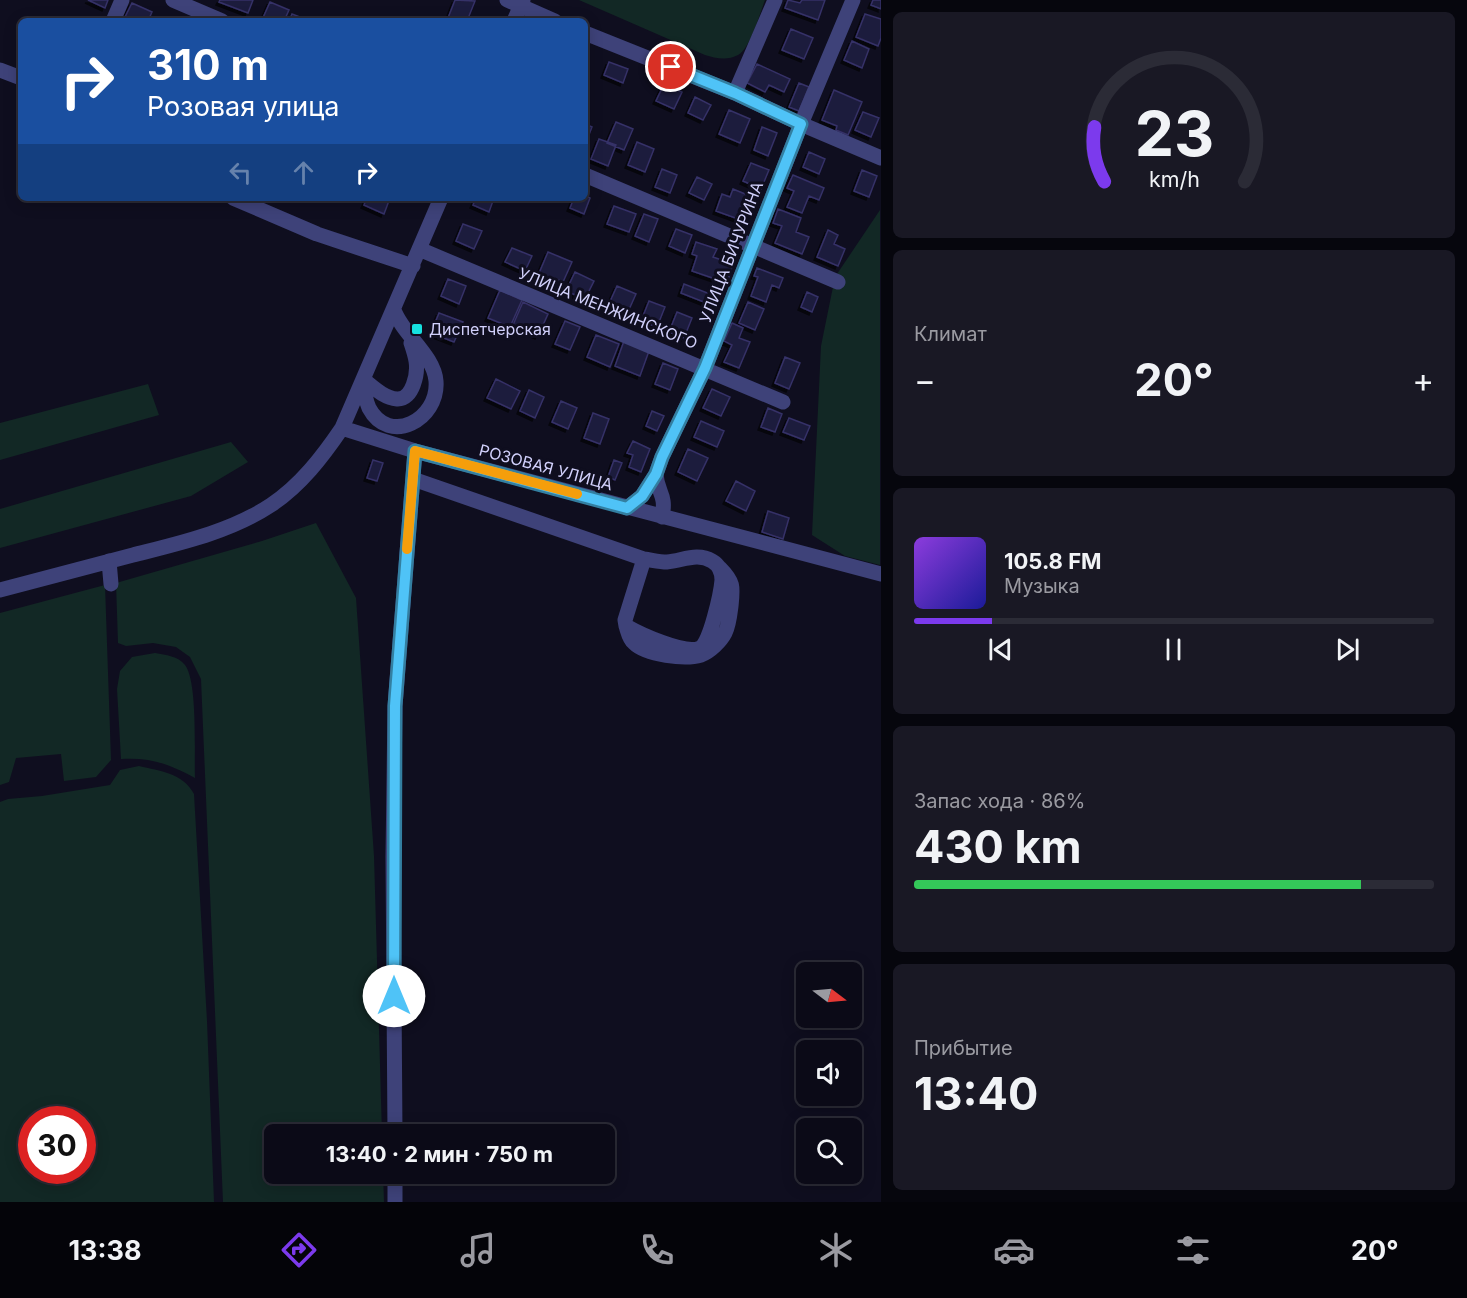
<!DOCTYPE html>
<html lang="ru">
<meta charset="utf-8">
<style>
:root{--surface:#0b0a17;--page:#191824;--text:#f1f3f6;--muted:#9a9aa1;--line:#2b2b36;--accent:#7c3aed}
body{margin:0;font-family:Inter,sans-serif;background:var(--page);color:var(--text);height:100vh;display:flex;flex-direction:column;font-size:22px;white-space:nowrap}
*{box-sizing:border-box;margin:0}
p{font-size:20px;color:var(--muted)}
.icon{flex:none;width:33px;height:33px;fill:none;stroke:currentColor;stroke-width:2;stroke-linecap:round;stroke-linejoin:round}
.map{position:relative;flex:1;overflow:hidden}
.side{display:flex;flex-direction:column;gap:12px;padding:12px;background:#06060d;width:586px}
.side>*{flex:none}
.top-card{position:absolute;left:18px;top:18px;width:570px;height:183px;border-radius:9px;box-shadow:0 3px 15px #0003,0 0 0 2px var(--line);background:#1a4fa0;color:#fff;overflow:hidden}
.needle{width:39px;rotate:106deg}
.tools{position:absolute;left:796px;top:962px;display:grid;gap:12px}
.tools a{display:grid;place-items:center;width:66px;height:66px;border-radius:9px;background:var(--surface);box-shadow:0 3px 15px #0003,0 0 0 2px var(--line);font-size:30px}
.speed{position:absolute;left:18px;top:1106px;display:flex;gap:12px;font-size:30px;font-weight:700;text-align:center}
.speed>*{display:grid;place-content:center;width:78px;height:78px;border-radius:50%;background:var(--surface);box-shadow:0 3px 15px #0003,0 0 0 2px var(--line);line-height:1}
.speed .limit{border:9px solid #d22;background:#fff;color:#111}
.pin{position:absolute;display:grid;place-items:center;width:51px;height:51px;color:#fff;margin:-26px;border:3px solid #fff;border-radius:50%;box-shadow:0 2px 6px #0007}
.me{position:absolute;width:66px;margin:-33px;rotate:0deg;stroke-linejoin:round;filter:drop-shadow(0 0 4px #0008)}
.turn{display:flex;align-items:center;gap:21px;height:126px;padding:0 30px;font-size:27px}
.turn .icon{width:78px;height:78px;stroke-width:2.5}
.turn b{display:block;font-size:42px;line-height:51px}
.lanes{display:flex;align-items:center;height:57px;padding:0 30px;background:#0003;justify-content:center;gap:30px;direction:ltr}
.lanes .off{opacity:.35}
.big{font-size:45px;font-weight:700;line-height:1.1}
.side .widget{flex:1;display:flex;flex-direction:column;justify-content:center;gap:9px;min-width:0;padding:0 21px;border-radius:9px;background:var(--page)}
.side .dial{align-items:center;gap:0}
.dial svg{height:156px;overflow:visible;fill:none;stroke:var(--line);stroke-width:7;stroke-linecap:round;text-anchor:middle}
.dial text{fill:var(--text);stroke:none}
.song{display:flex;align-items:center;gap:18px}
.cover{width:72px;height:72px;border-radius:9px;background:linear-gradient(135deg,hsl(270 70% 55%),hsl(240 70% 35%))}
.played{height:6px;border-radius:3px;background:linear-gradient(90deg,var(--accent) 15%,var(--line) 15%)}
.keys{display:flex;justify-content:space-around;direction:ltr}
.heat{display:flex;justify-content:space-between;align-items:center;font-size:33px;direction:ltr}
.charge{height:9px;border-radius:4px;background:linear-gradient(90deg,#34c759 86%,var(--line) 0)}
.trip{position:absolute;left:264px;top:1124px;width:351px;height:60px;border-radius:9px;background:var(--surface);box-shadow:0 3px 15px #0003,0 0 0 2px var(--line);font-weight:700;line-height:60px;text-align:center}
.menu{display:flex;height:96px;justify-content:space-around;align-items:center;background:#040409;color:var(--muted)}
.menu .icon{width:42px;height:42px}
.menu .current{color:var(--accent)}
.menu b{font-size:27px;color:var(--text)}
main{display:flex;flex:1;min-height:0}
.map>svg:first-child{display:block}
.green{fill:#122825;fill-rule:evenodd}
.building{fill:#1f1c3e;stroke:#353167;stroke-width:1.5;filter:url(#shadow)}
.lines{fill:none;stroke-linecap:round;stroke-linejoin:round}
.minor{stroke:#3e4279;stroke-width:15}
.route-casing{stroke:#337fa1;stroke-width:15}
.route{stroke:#4fc3f7;stroke-width:10}
.slow{stroke:#f59e0b;stroke-width:10}
.poi-dot{fill:#16e1e0;stroke:#0f0e1f;stroke-width:2}
.labels{text-anchor:middle;stroke-width:6;stroke-linejoin:round;paint-order:stroke}
.street-label{font-size:16px;fill:#d1d0fb;stroke:#0f0e1f}
.poi-label{font-size:16px;fill:#d1d0fb;stroke:#0f0e1f;text-anchor:start}
</style>
<main>
<div class="map">
<svg width="881" height="1202" viewBox="0 0 881 1202">
<defs>
<filter id="shadow"><feDropShadow dx="-3" dy="3" stdDeviation="0" flood-color="#0009"/></filter>
</defs>
<rect width="100%" height="100%" fill="#0f0e1f"/>
<path class="green" d="M579,0H765C760,13 750,49 738,55C727,61 715,58 705,55Z
M880,210V565L845,556L812,535L821,346L835,277Z
M148,384L159,415L0,460V423Z
M231,442L248,462L191,496L0,548V509Z
M316,523L356,598L374,856L382,1134H274V1173H383L384,1202H223L201,679L190,657L176,647L153,643L126,646L118,643L116,583L262,541Z
M105,585L111,760L96,777L64,781L61,754L16,758L9,782L0,785V613Z
M155,653C166,655 178,656 185,665C198,682 194,754 195,778C169,764 150,757 121,759L117,689L120,671L132,657Z
M139,766C160,771 183,773 194,794L207,1021L214,1202H0V802L8,799L42,796L110,785L120,770ZM32,1119H82V1170H32Z"/>
<path class="building" d="M88,0H108L105,8Z
M220,0H253L248,13L219,2Z
M455,0L475,1L467,21H456L448,18Z
M788,0L800,3L802,0H825L818,20L785,8Z
M873,0H881V9L871,5Z
M270,2L289,10L284,21L262,20Z
M132,3L152,12L148,21H130L124,19Z
M292,14L310,21H289Z
M865,14L881,19V38L878,46L856,37Z
M791,29L813,38L804,59L782,50Z
M852,41L869,49L862,68L844,60Z
M609,62L628,69L623,83L604,75Z
M757,64L790,79L784,92L769,85L765,92L747,83Z
M799,83L809,87L799,111L789,107Z
M664,84L682,92L674,109L656,101Z
M834,90L862,102L848,135L836,130L837,126L822,120Z
M695,97L711,105L703,120L688,113Z
M729,110L750,119L740,143L719,134Z
M863,112L879,118L871,137L855,130Z
M616,122L633,129L624,150L607,143Z
M585,124L592,127L585,145Z
M762,127L777,133L768,156L754,150Z
M599,139L616,145L608,166L591,159Z
M637,142L654,149L645,172L628,165Z
M809,152L825,159L819,174L803,167Z
M751,163L769,170L761,189L743,181Z
M662,169L677,175L670,193L655,187Z
M862,170L877,176L869,197L854,191Z
M793,175L824,188L819,200L809,196L802,213L787,207L794,191L787,188Z
M697,177L712,184L704,200L689,193Z
M733,189L750,196L741,220L716,211L722,194L730,197Z
M585,195L590,198L584,214L570,208L574,198H585Z
M367,198H390L384,214L364,205Z
M476,198H494L489,212L473,205Z
M614,206L636,214L629,232L607,224Z
M778,209L801,218L796,232L809,237L802,254L775,243L782,226L773,223Z
M644,214L658,219L649,242L635,236Z
M463,224L482,231L474,249L456,241Z
M676,229L692,235L685,253L669,246Z
M828,230L838,235L834,244L845,249L838,266L817,257Z
M696,242L717,249L713,257L733,264L727,283L692,271L697,256L692,254Z
M512,248L532,256L525,271L505,262Z
M548,252L572,262L563,282L551,277L549,283L537,278Z
M757,268L783,278L779,288L772,285L766,302L751,296L758,277L754,276Z
M575,272L594,281L585,299L566,291Z
M448,279L466,286L459,304L441,296Z
M716,279L724,282L714,306L681,293L684,284L710,294Z
M617,286L636,294L627,314L608,306Z
M500,290L522,300L510,327L488,318Z
M807,292L818,297L812,312L801,307Z
M649,301L665,307L657,327L641,321Z
M523,302L548,314L538,336L513,325Z
M748,302L764,309L755,330L739,323Z
M677,312L692,318L684,338L669,332Z
M439,313L463,322L454,342L431,333Z
M565,321L580,327L570,350L555,344Z
M732,323L743,328L739,338L750,342L739,368L724,362L732,345L724,341Z
M596,335L619,344L610,367L587,357Z
M624,341L649,351L640,376L615,366Z
M785,357L800,363L789,389L775,383Z
M663,363L678,369L670,390L655,384Z
M496,379L520,391L511,409L487,398Z
M712,389L730,397L721,416L703,408Z
M529,390L544,397L535,418L520,411Z
M561,401L577,408L568,429L552,422Z
M768,408L782,414L775,432L761,427Z
M652,411L664,416L657,431L646,426Z
M593,413L609,419L600,444L584,438Z
M789,418L810,426L804,440L783,432Z
M701,421L724,431L717,447L694,437Z
M633,441L650,449L641,472L629,467L633,455L627,453Z
M688,449L708,458L697,481L678,472Z
M373,460L383,463L377,481L367,478Z
M614,460L622,463L615,480L608,477Z
M736,481L755,491L746,511L726,501Z
M768,511L789,518L783,539L762,532Z"/>
<g class="lines">
<path class="minor" d="M173,0L222,21
M507,0L555,21
M113,21L122,0
M514,21L523,0
M585,33L735,93L801,124L881,158
M0,70L21,78
M735,93L775,0
M585,175L838,282
M233,198L317,234L413,266
M419,249L783,402
M364,380C364,390 365,399 369,408C389,446 439,420 436,381C434,355 403,335 394,310
M364,380C373,387 384,398 397,399C413,400 418,373 416,361C415,355 413,349 411,343
M342,428L415,451L881,574
M656,474C657,493 667,494 662,517
M413,479L644,559C652,560 659,562 667,562C682,561 697,552 712,561C719,565 722,572 722,580C721,592 710,644 700,648C685,655 640,634 626,626L625,620L644,559
M627,508L642,496L656,474L662,457L705,368L801,124L853,0
M109,561L111,584
M0,590C44,578 89,567 133,555C180,543 230,532 271,505C301,485 323,456 342,428L441,198
M626,626C628,632 629,639 634,643C646,655 685,660 701,655C710,652 721,641 725,633C729,625 730,614 731,606C733,587 734,582 720,568
M395,1134L393,857L395,706L415,451
M395,1173V1202"/>
</g>
<g class="lines">
<g class="route-casing">
<path id="route" d="M394,996L395,706L415,451L627,508L642,496L656,474L662,457L705,368L801,124L735,93L671,67"/>
</g>
<use href="#route" class="route"/>
<path class="slow" d="M407,549L415,451L577,494"/>
</g>
<rect class="poi-dot" x="411" y="323" width="12" height="12" rx="3"/>
<g class="labels">
<g class="street-label">
<text transform="translate(731 252) rotate(-69)" y="6">УЛИЦА БИЧУРИНА</text>
<text transform="translate(608 308) rotate(22)" y="6">УЛИЦА МЕНЖИНСКОГО</text>
<text transform="translate(546 467) rotate(15)" y="6">РОЗОВАЯ УЛИЦА</text>
</g>
<g class="poi-label">
<text x="429" y="335">Диспетчерская</text>
</g>
</g>
</svg>
<div class="tools">
<a><svg class="needle" viewBox="-14 -14 28 28"><path d="M0-13l5 13h-10z" fill="#e53935"/><path d="M0 13l5-13h-10z" fill="#9a9aa1"/></svg></a>
<a><svg class="icon" aria-label="sound" viewBox="0 0 24 24"><path d="M4 9h4l5-4v14l-5-4H4zM17 9q2 3 0 6"/></svg></a>
<a><svg class="icon" aria-label="search" viewBox="0 0 24 24"><circle cx="10" cy="10" r="6"/><path d="M15 15l6 6"/></svg></a>
</div>
<div class="speed"><div class="limit">30</div></div>
<div class="pin" style="left:671px;top:67px;background:#d93025"><svg class="icon" aria-label="arrive" viewBox="0 0 24 24"><path d="M6 21V4h12l-3 4 3 4H6"/></svg></div>
<svg class="me" style="left:394px;top:996px" viewBox="-20 -20 40 40"><circle r="19" fill="#fff"/><path d="M0-13L10 11 0 6-10 11z" fill="#4fc3f7"/></svg>
<div class="trip">13:40 · 2 мин · 750 m</div>
<div class="top-card">
<div class="turn"><svg class="icon" aria-label="right" viewBox="0 0 24 24"><path d="M7 20v-9h11M14 6l5 5-5 5"/></svg><div><b>310 m</b>Розовая улица</div></div>
<div class="lanes"><svg class="icon off" aria-label="left" viewBox="0 0 24 24"><path d="M17 20v-9H6M10 6l-5 5 5 5"/></svg><svg class="icon off" aria-label="ahead" viewBox="0 0 24 24"><path d="M12 20V5M6 11l6-6 6 6"/></svg><svg class="icon" aria-label="right" viewBox="0 0 24 24"><path d="M7 20v-9h11M14 6l5 5-5 5"/></svg></div>
</div>
</div>
<section class="side">
<div class="widget dial"><svg viewBox="0 0 100 80">
<path d="M14 69A42 42 0 1 1 86 69"/>
<path d="M14 69A42 42 0 0 1 9 41" stroke="#7c3aed"/>
<text x="50" y="56" font-size="32" font-weight="700">23</text>
<text x="50" y="72" font-size="11">km/h</text>
</svg></div>
<div class="widget"><p>Климат</p>
<div class="heat"><a>−</a><b class="big">20°</b><a>+</a></div>
</div>
<div class="widget">
<div class="song"><i class="cover"></i><div><b>105.8 FM</b><p>Музыка</p></div></div>
<div class="played"></div>
<div class="keys"><svg class="icon" aria-label="previous" viewBox="0 0 24 24"><path d="M18 5L8 12l10 7zM5 5v14"/></svg><svg class="icon" aria-label="pause" viewBox="0 0 24 24"><path d="M8 5v14M16 5v14"/></svg><svg class="icon" aria-label="next" viewBox="0 0 24 24"><path d="M6 5l10 7-10 7zM19 5v14"/></svg></div>
</div>
<div class="widget"><p>Запас хода · 86%</p><b class="big">430 km</b><div class="charge"></div></div>
<div class="widget"><p>Прибытие</p><b class="big">13:40</b></div>
</section>
</main>
<nav class="menu">
<b>13:38</b>
<svg class="icon current" aria-label="directions" viewBox="0 0 24 24"><path d="M12 3l9 9-9 9-9-9zM9 14v-3h6M13 9l2 2-2 2"/></svg>
<svg class="icon" aria-label="music" viewBox="0 0 24 24"><path d="M9 18V5l10-2v13"/><circle cx="6" cy="18" r="3"/><circle cx="16" cy="16" r="3"/></svg>
<svg class="icon" aria-label="phone" viewBox="0 0 24 24"><path d="M5 4h4l2 5-3 2q2 4 5 5l2-3 5 2v4C11 20 4 13 5 4z"/></svg>
<svg class="icon" aria-label="climate" viewBox="0 0 24 24"><path d="M12 3v18M4 7l16 10M4 17L20 7"/></svg>
<svg class="icon" aria-label="car" viewBox="0 0 24 24"><path d="M5 17H2v-5l4-1 3-4h7l3 4 3 1v5h-3M9 17h6M6 11h13"/><circle cx="7" cy="17" r="2"/><circle cx="17" cy="17" r="2"/></svg>
<svg class="icon" aria-label="filters" viewBox="0 0 24 24"><path d="M4 7h16M4 17h16"/><circle cx="9" cy="7" r="2"/><circle cx="15" cy="17" r="2"/></svg>
<b>20°</b>
</nav>
